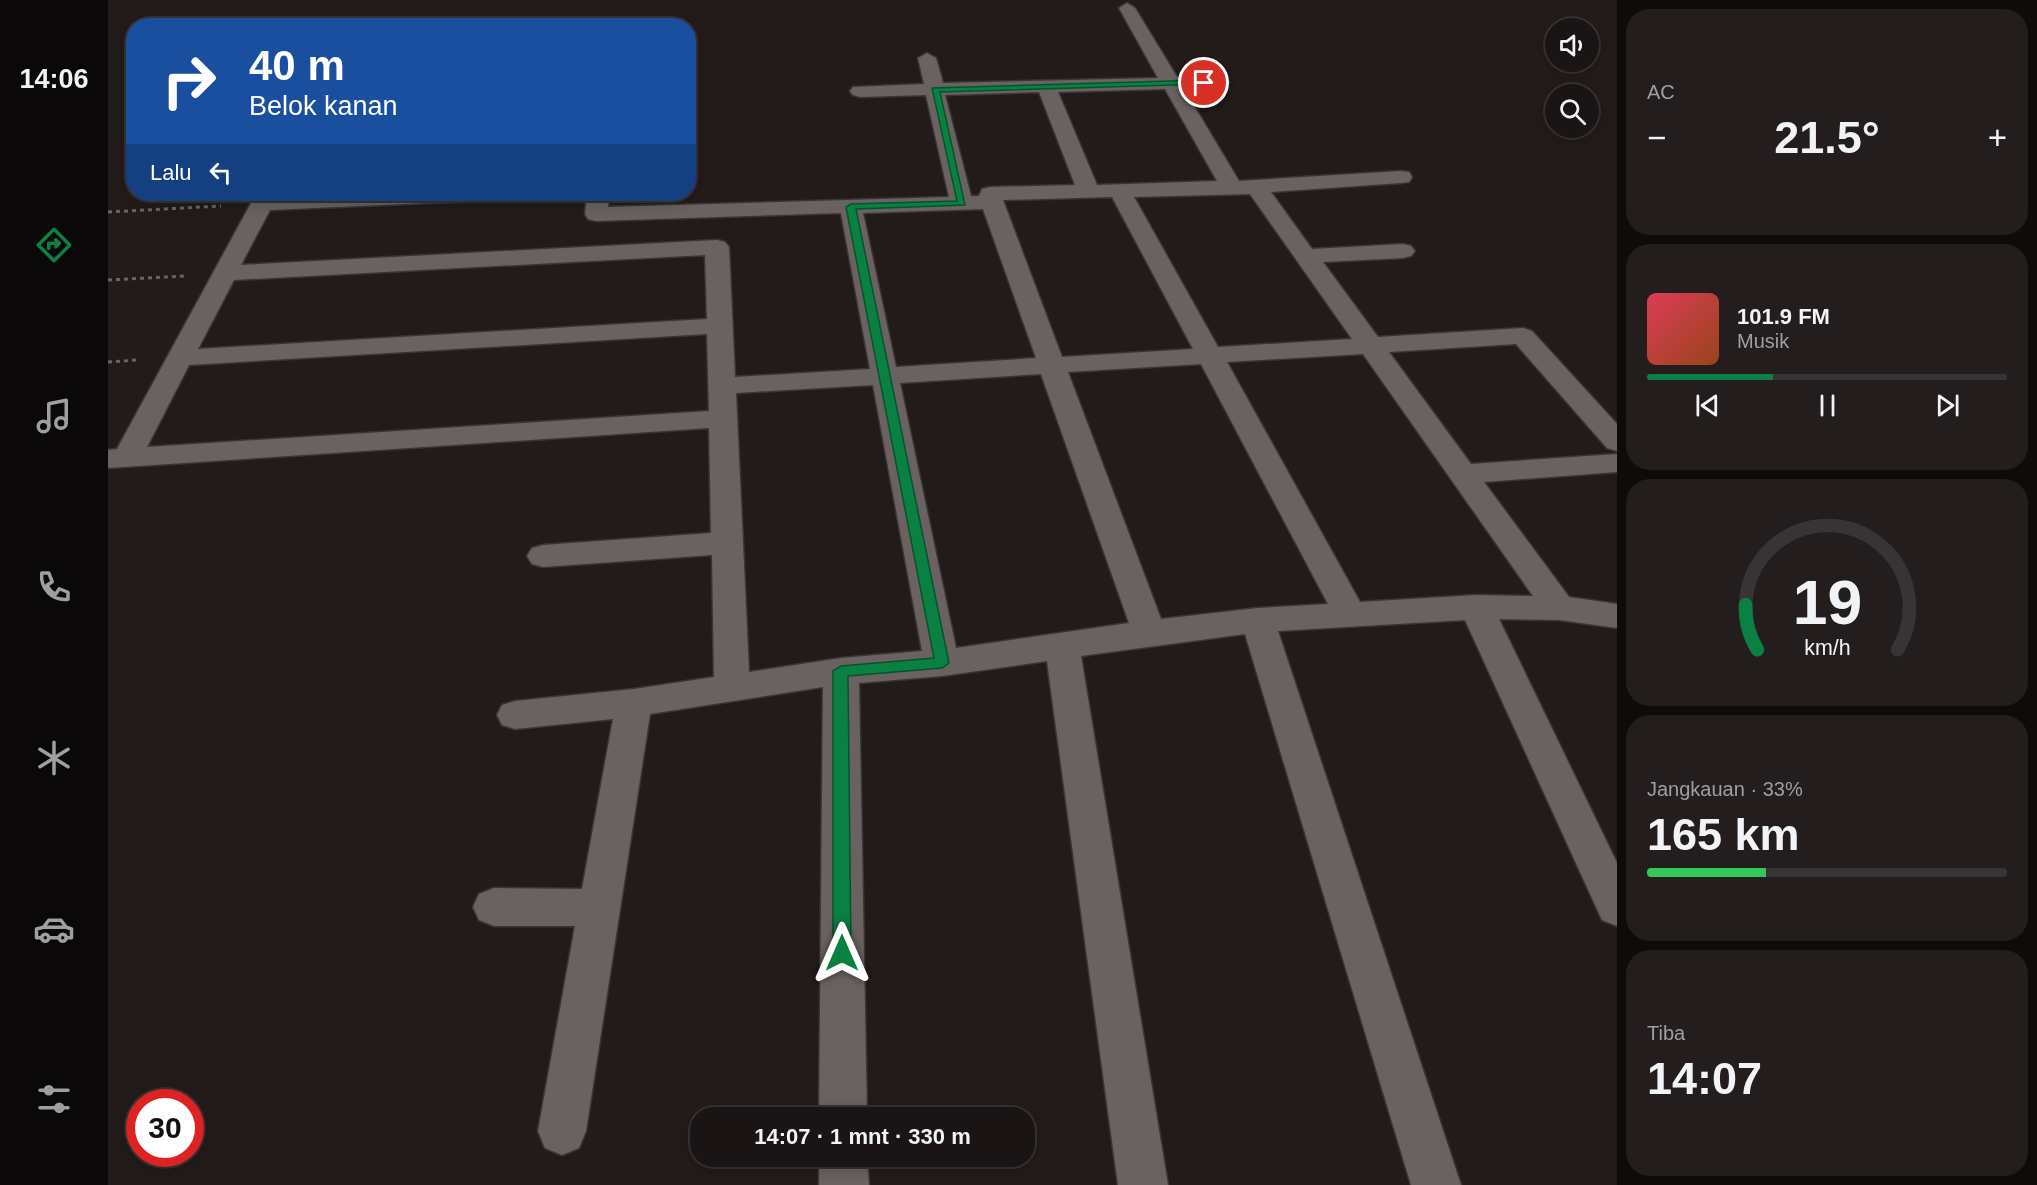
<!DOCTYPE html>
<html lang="id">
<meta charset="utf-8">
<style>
:root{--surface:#1a1414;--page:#231d1d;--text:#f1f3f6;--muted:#9f9ea0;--line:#383334;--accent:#0b8043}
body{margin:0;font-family:Arial,sans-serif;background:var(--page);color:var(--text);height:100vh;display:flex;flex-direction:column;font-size:22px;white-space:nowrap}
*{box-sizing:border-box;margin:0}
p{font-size:20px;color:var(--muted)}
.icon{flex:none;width:33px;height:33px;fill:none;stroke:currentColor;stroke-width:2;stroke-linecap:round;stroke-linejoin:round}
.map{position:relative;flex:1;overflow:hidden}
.sheet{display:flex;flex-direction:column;gap:9px;padding:9px;background:#0e0b0b;width:420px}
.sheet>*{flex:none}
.hud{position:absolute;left:18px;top:18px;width:570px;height:183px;border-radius:24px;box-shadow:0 3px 15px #0003,0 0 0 2px var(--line);background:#1a4fa0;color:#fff;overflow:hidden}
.tools{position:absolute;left:1437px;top:18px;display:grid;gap:12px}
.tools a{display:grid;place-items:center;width:54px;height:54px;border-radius:50%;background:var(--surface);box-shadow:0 3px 15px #0003,0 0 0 2px var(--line);font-size:30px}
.speed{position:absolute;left:18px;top:1089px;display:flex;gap:12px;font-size:30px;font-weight:700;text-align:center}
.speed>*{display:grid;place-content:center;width:78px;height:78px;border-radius:50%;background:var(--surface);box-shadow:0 3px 15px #0003,0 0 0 2px var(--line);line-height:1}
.speed .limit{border:9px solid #d22;background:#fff;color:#111}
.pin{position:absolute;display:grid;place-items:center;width:51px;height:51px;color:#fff;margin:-26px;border:3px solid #fff;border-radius:50%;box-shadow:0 2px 6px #0007}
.me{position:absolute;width:66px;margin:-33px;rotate:0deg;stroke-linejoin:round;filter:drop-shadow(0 0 4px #0008)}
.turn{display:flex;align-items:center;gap:21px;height:126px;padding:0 24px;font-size:27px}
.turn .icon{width:78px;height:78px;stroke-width:2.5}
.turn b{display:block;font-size:42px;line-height:51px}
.then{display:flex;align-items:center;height:57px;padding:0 24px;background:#0003;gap:12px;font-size:22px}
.big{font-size:45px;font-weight:700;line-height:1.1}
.sheet .tile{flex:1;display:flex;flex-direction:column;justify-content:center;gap:9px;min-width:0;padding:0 21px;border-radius:24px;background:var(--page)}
.sheet .dial{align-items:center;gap:0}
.dial svg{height:156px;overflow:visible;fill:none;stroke:var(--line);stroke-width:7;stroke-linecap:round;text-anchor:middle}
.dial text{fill:var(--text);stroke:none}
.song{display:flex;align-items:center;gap:18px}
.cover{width:72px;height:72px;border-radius:9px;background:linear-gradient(135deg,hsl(350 70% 55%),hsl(20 70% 35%))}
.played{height:6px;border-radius:3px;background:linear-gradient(90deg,var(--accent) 35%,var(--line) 35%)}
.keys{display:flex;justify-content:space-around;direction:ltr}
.heat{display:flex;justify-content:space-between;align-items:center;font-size:33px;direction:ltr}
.charge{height:9px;border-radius:4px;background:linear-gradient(90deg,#34c759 33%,var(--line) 0)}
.trip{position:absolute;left:582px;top:1107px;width:345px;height:60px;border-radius:24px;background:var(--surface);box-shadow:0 3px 15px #0003,0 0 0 2px var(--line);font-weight:700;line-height:60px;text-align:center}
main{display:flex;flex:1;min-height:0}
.tabs{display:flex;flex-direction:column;width:108px;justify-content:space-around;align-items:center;background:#0a0808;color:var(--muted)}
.tabs .icon{width:42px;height:42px}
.tabs .current{color:var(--accent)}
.tabs b{font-size:27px;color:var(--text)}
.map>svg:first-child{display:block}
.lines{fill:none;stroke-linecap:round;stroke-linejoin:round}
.minor-casing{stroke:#3a3534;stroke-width:3}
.path{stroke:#6b6463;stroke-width:3;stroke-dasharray:4 4;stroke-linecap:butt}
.minor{fill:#6a6260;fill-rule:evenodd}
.route{fill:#0b8043;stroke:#07532c;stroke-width:1.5}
</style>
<main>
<nav class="tabs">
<b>14:06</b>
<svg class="icon current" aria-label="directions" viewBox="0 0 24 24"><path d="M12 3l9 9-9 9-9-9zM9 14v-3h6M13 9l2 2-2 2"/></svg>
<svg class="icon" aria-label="music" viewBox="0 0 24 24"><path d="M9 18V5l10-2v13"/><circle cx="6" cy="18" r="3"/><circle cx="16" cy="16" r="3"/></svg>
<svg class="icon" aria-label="phone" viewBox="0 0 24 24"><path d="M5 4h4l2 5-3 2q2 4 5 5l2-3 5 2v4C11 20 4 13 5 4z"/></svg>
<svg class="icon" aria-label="climate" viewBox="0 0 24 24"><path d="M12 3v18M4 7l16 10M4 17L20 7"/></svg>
<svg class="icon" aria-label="car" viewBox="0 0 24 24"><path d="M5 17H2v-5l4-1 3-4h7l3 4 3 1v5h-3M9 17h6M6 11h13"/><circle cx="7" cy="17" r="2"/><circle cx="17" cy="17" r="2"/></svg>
<svg class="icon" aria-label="filters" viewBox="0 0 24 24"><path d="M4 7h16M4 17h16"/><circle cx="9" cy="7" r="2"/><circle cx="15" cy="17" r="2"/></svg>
</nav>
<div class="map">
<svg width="1509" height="1185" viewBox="0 0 1509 1185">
<rect width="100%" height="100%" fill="#221b1a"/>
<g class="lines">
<g class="minor-casing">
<path id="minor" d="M1019,3L1027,8L1069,77L1112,76L1121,82L1112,88L1076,89L1131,181L1293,171L1301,172L1304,177L1301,182L1293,183L1163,192L1204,249L1295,244L1303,246L1307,251L1303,256L1295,258L1215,262L1270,337L1415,328L1424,331L1509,424V451L1499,448L1408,344L1281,352L1363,464L1509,454V472L1376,482L1461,597L1509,604V628L1451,620L1391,619L1509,863V926L1494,920L1357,620L1170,631L1353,1185H1303L1137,634L973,656L1060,1185H1010L939,661L834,676L751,683L759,1118H711L715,687L542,714L478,1131L471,1148L454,1155L437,1148L430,1131L467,926H386L371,920L365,907L371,894L386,888L474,889L505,719L407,729L394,725L389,715L394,705L407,701L526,689L606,677L604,555L435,567L424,564L419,556L424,548L435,545L603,533L601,428L0,468V450L9,449L148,194H170L169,197L235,194H376L373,199L365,201L162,210L133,265L609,240L617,242L621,247L627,377L762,369L733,213L488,221L480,219L477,214L479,194H501L500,207L841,197L818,95L752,97L745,95L742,91L745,87L816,84L810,58L819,53L828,58L835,83L1050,78L1011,8ZM1057,89L1109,181L989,185L950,92ZM931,92L967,185L882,187L874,189L871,196H863L837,95ZM1142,194L1244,339L1110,347L1026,197ZM1004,197L1085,349L954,357L895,200ZM875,209L928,358L788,367L755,213ZM597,255L599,319L90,349L126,280ZM599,334L601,411L39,447L81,365ZM1255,354L1425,596L1368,595L1252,602L1119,362ZM1093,364L1220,604L1150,608L1053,619L960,372ZM933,374L1021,623L848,648L792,383ZM765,385L814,651L733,658L641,672L628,393Z
M711,1156H759L761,1185H711Z"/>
</g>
<path class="path" d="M0,212L113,206
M0,280L77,276
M0,362L29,360"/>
<use href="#minor" class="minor"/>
</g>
<path class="route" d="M1096,80L1098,84L832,92L857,205L748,209L841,663L834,668L740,676L743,953L741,959L734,961L728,959L725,953V671L733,666L826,658L738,207L743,204L849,201L824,88Z"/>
</svg>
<div class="tools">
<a><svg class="icon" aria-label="sound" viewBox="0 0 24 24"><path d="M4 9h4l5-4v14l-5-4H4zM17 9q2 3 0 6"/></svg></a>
<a><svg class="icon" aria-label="search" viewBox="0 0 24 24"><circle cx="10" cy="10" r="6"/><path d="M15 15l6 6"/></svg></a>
</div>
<div class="speed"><div class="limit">30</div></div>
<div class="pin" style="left:1096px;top:83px;background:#d93025"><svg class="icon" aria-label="arrive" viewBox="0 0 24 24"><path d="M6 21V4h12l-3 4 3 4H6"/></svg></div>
<svg class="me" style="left:734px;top:953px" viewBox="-20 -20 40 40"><path d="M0-17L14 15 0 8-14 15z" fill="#0b8043" stroke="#fff" stroke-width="4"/></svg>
<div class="trip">14:07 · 1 mnt · 330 m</div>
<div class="hud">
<div class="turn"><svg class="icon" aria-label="right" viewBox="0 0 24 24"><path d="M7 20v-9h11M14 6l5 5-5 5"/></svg><div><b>40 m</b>Belok kanan</div></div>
<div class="then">Lalu<svg class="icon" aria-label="left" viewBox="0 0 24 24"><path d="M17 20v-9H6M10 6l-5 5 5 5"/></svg></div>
</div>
</div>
<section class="sheet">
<div class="tile"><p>AC</p>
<div class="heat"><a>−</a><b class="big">21.5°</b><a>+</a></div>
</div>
<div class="tile">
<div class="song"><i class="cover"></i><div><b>101.9 FM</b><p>Musik</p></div></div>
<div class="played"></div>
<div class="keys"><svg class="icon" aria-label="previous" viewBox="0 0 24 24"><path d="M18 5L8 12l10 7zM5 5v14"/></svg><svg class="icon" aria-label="pause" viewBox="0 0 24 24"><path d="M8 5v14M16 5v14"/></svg><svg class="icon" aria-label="next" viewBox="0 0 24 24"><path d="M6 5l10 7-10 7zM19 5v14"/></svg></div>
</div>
<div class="tile dial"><svg viewBox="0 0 100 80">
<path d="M14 69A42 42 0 1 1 86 69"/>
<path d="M14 69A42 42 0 0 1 8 46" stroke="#0b8043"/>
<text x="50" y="56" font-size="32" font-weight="700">19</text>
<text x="50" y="72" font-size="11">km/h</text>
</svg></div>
<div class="tile"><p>Jangkauan · 33%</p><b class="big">165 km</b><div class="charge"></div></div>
<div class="tile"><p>Tiba</p><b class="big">14:07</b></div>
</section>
</main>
